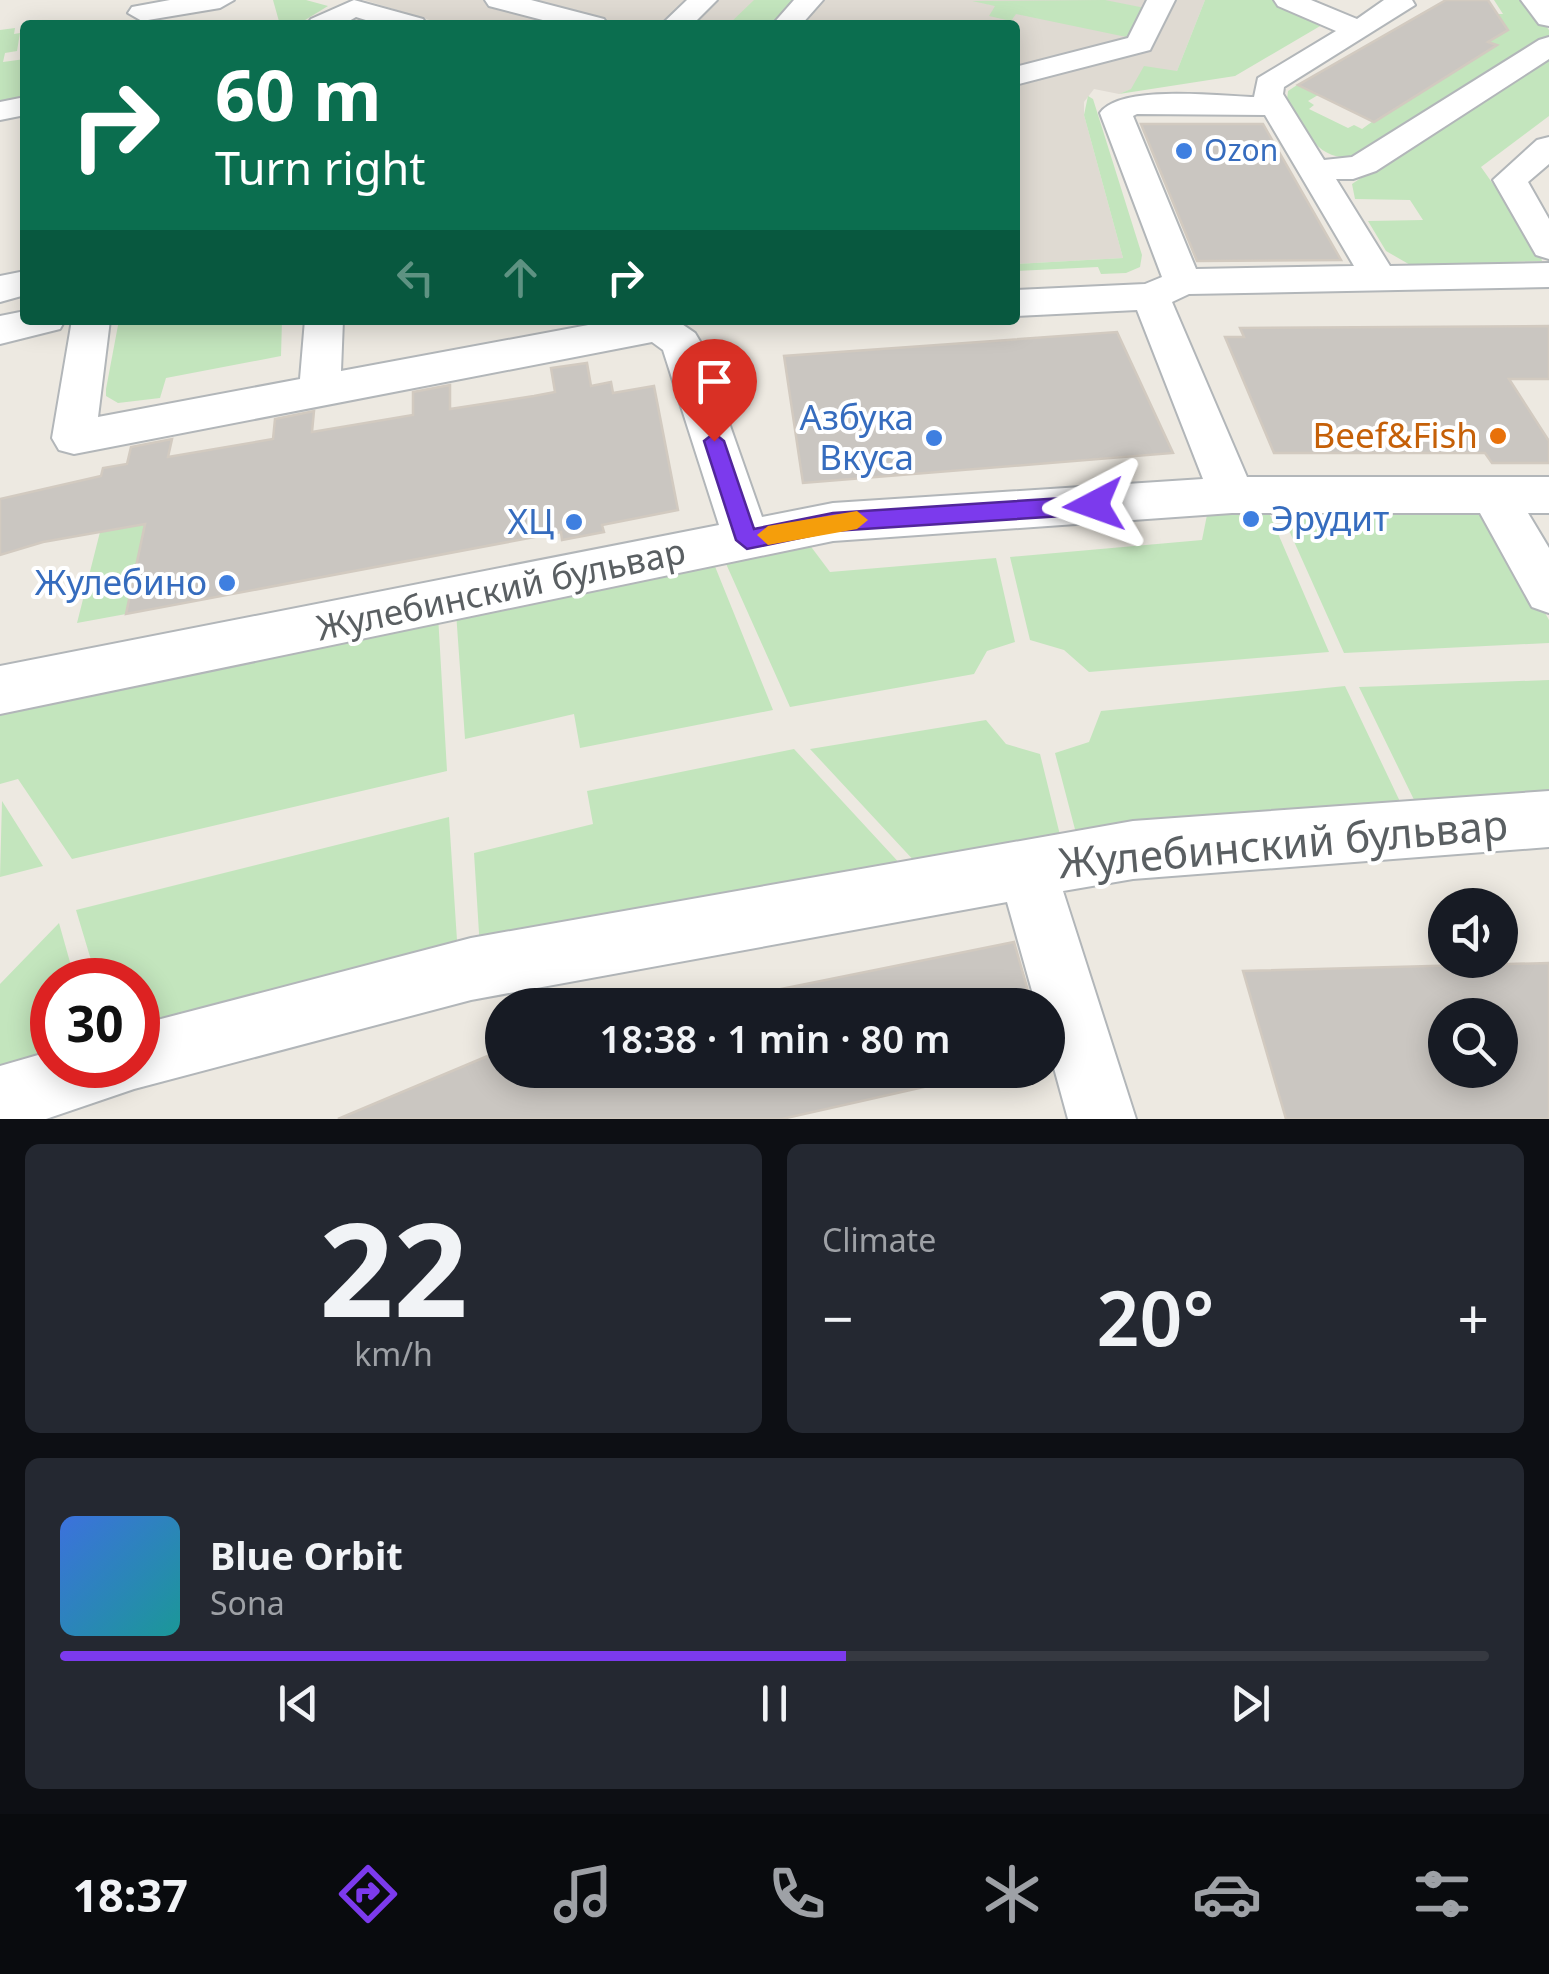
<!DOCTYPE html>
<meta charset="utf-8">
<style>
:root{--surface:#171b24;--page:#242831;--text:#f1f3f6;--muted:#9ea1a6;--line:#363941;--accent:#7c3aed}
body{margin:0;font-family:"Noto Sans",sans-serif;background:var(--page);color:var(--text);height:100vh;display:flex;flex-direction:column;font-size:38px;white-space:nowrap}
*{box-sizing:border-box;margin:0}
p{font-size:32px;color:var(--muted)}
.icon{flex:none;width:55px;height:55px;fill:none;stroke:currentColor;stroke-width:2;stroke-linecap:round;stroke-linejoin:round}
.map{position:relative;height:1119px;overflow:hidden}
.side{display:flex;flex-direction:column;gap:25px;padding:25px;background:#0d0f14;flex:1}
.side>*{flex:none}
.guide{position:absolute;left:20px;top:20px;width:1000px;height:305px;border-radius:10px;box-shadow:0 5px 25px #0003;background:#0b6e4f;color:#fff;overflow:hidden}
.tools{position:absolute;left:1428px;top:888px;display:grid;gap:20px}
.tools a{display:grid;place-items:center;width:90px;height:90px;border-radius:50%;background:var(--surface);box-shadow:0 5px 25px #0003;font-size:50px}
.speed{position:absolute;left:30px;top:958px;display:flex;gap:20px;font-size:50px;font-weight:700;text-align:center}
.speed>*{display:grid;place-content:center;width:130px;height:130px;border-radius:50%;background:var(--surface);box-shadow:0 5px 25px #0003;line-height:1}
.speed .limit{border:15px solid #d22;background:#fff;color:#111}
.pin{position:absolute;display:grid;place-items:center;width:85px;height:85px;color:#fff;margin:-102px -42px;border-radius:50% 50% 50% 0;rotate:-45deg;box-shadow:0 0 10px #0007}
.pin .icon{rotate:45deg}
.me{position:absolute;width:110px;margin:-55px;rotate:266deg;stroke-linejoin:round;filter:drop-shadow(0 0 8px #0008)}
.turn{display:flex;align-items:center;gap:35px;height:210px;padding:0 30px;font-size:45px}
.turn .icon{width:130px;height:130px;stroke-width:2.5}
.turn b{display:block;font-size:70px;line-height:85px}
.lanes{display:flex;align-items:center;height:95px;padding:0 30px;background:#0003;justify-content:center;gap:50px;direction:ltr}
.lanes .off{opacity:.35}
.big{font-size:75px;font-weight:600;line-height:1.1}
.side .tile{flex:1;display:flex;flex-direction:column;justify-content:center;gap:15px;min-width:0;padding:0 35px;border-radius:15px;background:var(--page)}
.side .dial{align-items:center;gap:0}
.dial b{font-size:130px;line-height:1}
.song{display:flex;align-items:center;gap:30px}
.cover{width:120px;height:120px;border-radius:15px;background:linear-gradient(135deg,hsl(220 70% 55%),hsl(180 70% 35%))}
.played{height:10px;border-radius:5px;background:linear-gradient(90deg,var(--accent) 55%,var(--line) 55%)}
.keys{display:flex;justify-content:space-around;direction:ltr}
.heat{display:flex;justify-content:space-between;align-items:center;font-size:55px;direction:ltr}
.side .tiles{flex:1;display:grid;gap:25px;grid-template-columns:1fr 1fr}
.tile:last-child{grid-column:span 2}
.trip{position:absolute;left:485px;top:988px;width:580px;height:100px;border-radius:50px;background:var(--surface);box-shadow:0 5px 25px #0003;font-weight:600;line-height:100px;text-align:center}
.tabs{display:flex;height:160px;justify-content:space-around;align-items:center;background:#090b0e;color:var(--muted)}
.tabs .icon{width:70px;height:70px}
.tabs .active{color:var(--accent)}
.tabs b{font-size:45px;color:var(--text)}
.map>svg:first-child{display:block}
.education{fill:#dfdad2}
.green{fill:#c3e5bd}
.building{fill:#cac6c1;stroke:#d2cac0;stroke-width:2.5;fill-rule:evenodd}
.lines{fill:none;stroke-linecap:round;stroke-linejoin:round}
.minor-casing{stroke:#b2b6b9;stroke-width:4}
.minor{fill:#fff;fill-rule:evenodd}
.route{fill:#7c3aed;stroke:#51269a;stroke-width:2.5}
.slow{fill:#f59e0b}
.shop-dot{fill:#3f7fe0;stroke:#fff;stroke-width:4}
.food-dot{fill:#e8710a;stroke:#fff;stroke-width:4}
.labels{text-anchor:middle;stroke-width:8;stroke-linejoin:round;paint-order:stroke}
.far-shop-label{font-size:30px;fill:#366cbe;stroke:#fff;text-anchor:start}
.shop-label{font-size:35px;fill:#366cbe;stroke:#fff;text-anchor:end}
.food-label{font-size:35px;fill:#c56008;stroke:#fff;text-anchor:end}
.street-label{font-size:35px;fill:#5a5f62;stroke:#fff}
.near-street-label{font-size:42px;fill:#5a5f62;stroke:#fff}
</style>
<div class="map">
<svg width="1549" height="1119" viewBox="0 0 1549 1119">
<rect width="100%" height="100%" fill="#ede9e1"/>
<path class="education" d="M364,0H1205L1177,71L1119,94L1094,89L1084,102V115L1123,258L1015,264V25H446Z"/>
<path class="green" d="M273,0H306L328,6L297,25H280Z
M754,0H798L776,25H728Z
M1105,0L1150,9L1136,39L1016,14L1011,21L989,16L995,6L972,1Z
M1205,0H1275L1327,22L1235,76L1119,94L1131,89L1144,66L1177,71Z
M1494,0H1527L1549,30V38L1357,157C1317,163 1305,130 1287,100L1288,91L1297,85L1318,95L1308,101L1314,105L1309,109L1348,128L1354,125L1362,129L1457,61L1466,64L1496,46L1488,42L1501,34L1498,14H1503Z
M15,28L14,34L20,33L17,51L5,53L3,62L25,59V84L19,101L0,105V30Z
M1549,52V116L1481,167L1539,249L1542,261L1412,266L1386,251L1368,221L1423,220L1410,200L1355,199L1352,184Z
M1088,96L1093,99L1142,255L1140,267L1126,273L1101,274L1098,267L1015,271V264L1123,258L1084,115Z
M119,320H282L281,356L166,378L160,398L118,403L106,396V389Z
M1267,508L1329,652L1089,672L1064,650L1030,640L1010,557L1202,540L1208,510Z
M1279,508H1466L1491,522L1500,533L1549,620V643L1344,653Z
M145,524L126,614L77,623L100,532Z
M806,540L830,572L996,558L1015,642L987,651L974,674L790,707L723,557Z
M712,559L773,710L580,748L574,714L465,739L456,612Z
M438,615L447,771L72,859L18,779L0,784V705Z
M1549,680V800L1419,810L1359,687Z
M1345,686L1404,810L1077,837L1055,753L1089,742L1101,711Z
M986,720L1006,744L1040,754L1061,839L918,865L810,749Z
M794,749L904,868L480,949L474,853L593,824L587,791Z
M2,801L43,866L0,877Z
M449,817L458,956L138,1041V980H97L76,910Z
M59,923L75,980H52V1065L0,1080V984Z"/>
<path class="building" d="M1446,0H1488L1508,30L1488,42L1497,45L1374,122L1298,85Z
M1141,124H1263L1341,260L1197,261Z
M1549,326V379H1509L1549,441V463H1492L1485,453H1274L1225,337H1244L1240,328Z
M1117,332L1173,453L803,483L784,356Z
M587,363L591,386L611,382L613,393L654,386L678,510L602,525L604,532L562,540L561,532L126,614L145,524L43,542L0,555V499L101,476L103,468L127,464L131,447L172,439L168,457L273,439L275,419L314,411L312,432L413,415V392L450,385V409L534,396L555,392L551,368Z
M1014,942L1032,1005H783L781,989Z
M1549,963V1119H1286L1243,971ZM1445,1015H1500V1070H1445Z
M502,1050V1070H935L937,1084L782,1119H338Z"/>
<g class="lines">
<g class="minor-casing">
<path id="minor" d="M170,0H234L220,8L142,21L128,13L132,7Z
M354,0L423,19L427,25H382L356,17L342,25H307L311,19Z
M485,0H531L604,19L608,25H562L489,6Z
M687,0H717L692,25H661Z
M794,0H823L801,25H772Z
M1147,0H1175L1150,50L1015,85V67L1128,38Z
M1274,0H1311L1357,19L1384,0H1412L1415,5L1284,87L1283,94L1324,160L1352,157L1539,40L1549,37V59L1376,171L1353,179H1336L1390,266L1549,263V287L1189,294L1172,302L1247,477H1549V513H1528L1549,548V613L1532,607L1480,513H1232L833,541L0,714V666L719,525L663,350L652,342L74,454L59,450L52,438L72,320H110L98,417L300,379L305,320H343L341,371L615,320H676L695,333L701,343L762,517L833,503L1203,479L1137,310L1015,316V290L1145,284L1162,277L1100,113C1120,84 1220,96 1254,97L1258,78L1336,31L1278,6ZM1137,114L1265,115L1354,266L1196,269L1133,116Z
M1521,0H1549V26L1539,24Z
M25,97V115L0,120V102Z
M1549,137V164L1528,182L1549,219V259L1536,255L1493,180L1537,140Z
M25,271V295L0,302V276Z
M25,311V320H65L60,329L0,344V316Z
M1549,791V847L1133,879L1063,891L1136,1119H1068L1048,1046V1005H1036L1007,902L471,1000L134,1089L46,1119H0V1066L52,1051V1065H138V1025L471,938L1133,821Z"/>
</g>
<use href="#minor" class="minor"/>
</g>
<path class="route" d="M714,433L724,441L754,529L833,513L1094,496L1105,505L1094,514L833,531L747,549L736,540L704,441Z"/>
<path class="slow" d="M857,511L868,520L857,529L768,545L757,535L768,526Z"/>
<g class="shop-dot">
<circle cx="1184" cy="151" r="10"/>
<circle cx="934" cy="438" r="10"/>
<circle cx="1251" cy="519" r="10"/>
<circle cx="574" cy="522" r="10"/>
<circle cx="227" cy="583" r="10"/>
</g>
<circle class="food-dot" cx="1498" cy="436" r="10"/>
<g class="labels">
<g class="far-shop-label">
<text x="1204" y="161">Ozon</text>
</g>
<g class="shop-label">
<text x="914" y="430">Азбука<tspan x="914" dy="40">Вкуса</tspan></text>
<text x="1271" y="531" text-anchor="start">Эрудит</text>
<text x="554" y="534">ХЦ</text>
<text x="207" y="595">Жулебино</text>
</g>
<g class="food-label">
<text x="1478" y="448">Beef&amp;Fish</text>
</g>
<g class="street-label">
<text transform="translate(501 590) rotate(-12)" y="12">Жулебинский бульвар</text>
</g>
<g class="near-street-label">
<text transform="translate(1283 844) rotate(-5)" y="15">Жулебинский бульвар</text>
</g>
</g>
</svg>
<div class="tools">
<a><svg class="icon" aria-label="sound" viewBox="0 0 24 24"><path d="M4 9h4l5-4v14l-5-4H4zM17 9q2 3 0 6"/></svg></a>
<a><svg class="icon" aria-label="search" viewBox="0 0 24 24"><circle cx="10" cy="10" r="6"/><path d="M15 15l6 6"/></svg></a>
</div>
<div class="speed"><div class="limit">30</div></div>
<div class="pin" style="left:714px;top:441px;background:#d93025"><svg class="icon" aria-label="arrive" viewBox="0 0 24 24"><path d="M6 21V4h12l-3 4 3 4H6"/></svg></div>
<svg class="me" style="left:1094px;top:505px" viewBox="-20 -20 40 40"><path d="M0-17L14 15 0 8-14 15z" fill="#7c3aed" stroke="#fff" stroke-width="4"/></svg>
<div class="trip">18:38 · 1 min · 80 m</div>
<div class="guide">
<div class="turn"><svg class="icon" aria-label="right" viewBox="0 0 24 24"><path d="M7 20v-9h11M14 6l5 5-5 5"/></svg><div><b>60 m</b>Turn right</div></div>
<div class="lanes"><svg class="icon off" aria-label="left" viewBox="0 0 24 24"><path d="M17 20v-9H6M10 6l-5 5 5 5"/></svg><svg class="icon off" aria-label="ahead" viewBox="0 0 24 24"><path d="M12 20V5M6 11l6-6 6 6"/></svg><svg class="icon" aria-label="right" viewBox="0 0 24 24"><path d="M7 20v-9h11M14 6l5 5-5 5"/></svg></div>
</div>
</div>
<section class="side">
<div class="tiles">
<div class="tile dial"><b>22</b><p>km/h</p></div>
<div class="tile"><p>Climate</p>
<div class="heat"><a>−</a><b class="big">20°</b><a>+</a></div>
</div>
<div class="tile">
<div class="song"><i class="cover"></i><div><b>Blue Orbit</b><p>Sona</p></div></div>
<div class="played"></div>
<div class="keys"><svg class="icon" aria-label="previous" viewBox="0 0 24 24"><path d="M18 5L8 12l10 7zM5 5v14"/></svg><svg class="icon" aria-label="pause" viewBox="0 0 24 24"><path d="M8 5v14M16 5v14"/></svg><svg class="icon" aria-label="next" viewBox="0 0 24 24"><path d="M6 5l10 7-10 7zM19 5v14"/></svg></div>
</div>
</div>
</section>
<nav class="tabs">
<b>18:37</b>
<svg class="icon active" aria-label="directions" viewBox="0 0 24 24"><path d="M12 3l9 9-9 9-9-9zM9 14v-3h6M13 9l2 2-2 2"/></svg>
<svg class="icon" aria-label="music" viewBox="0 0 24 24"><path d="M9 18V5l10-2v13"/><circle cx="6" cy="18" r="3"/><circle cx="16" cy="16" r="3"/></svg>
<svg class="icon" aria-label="phone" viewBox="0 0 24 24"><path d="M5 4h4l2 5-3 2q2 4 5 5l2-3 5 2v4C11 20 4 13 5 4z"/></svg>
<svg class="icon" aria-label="climate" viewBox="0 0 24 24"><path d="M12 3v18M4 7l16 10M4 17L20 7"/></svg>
<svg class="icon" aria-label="car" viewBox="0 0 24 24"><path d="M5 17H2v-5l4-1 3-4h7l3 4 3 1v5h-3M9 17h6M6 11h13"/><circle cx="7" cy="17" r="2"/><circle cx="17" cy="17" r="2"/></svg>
<svg class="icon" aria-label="filters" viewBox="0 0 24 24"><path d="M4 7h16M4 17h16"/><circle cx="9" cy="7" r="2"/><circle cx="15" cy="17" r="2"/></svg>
</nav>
